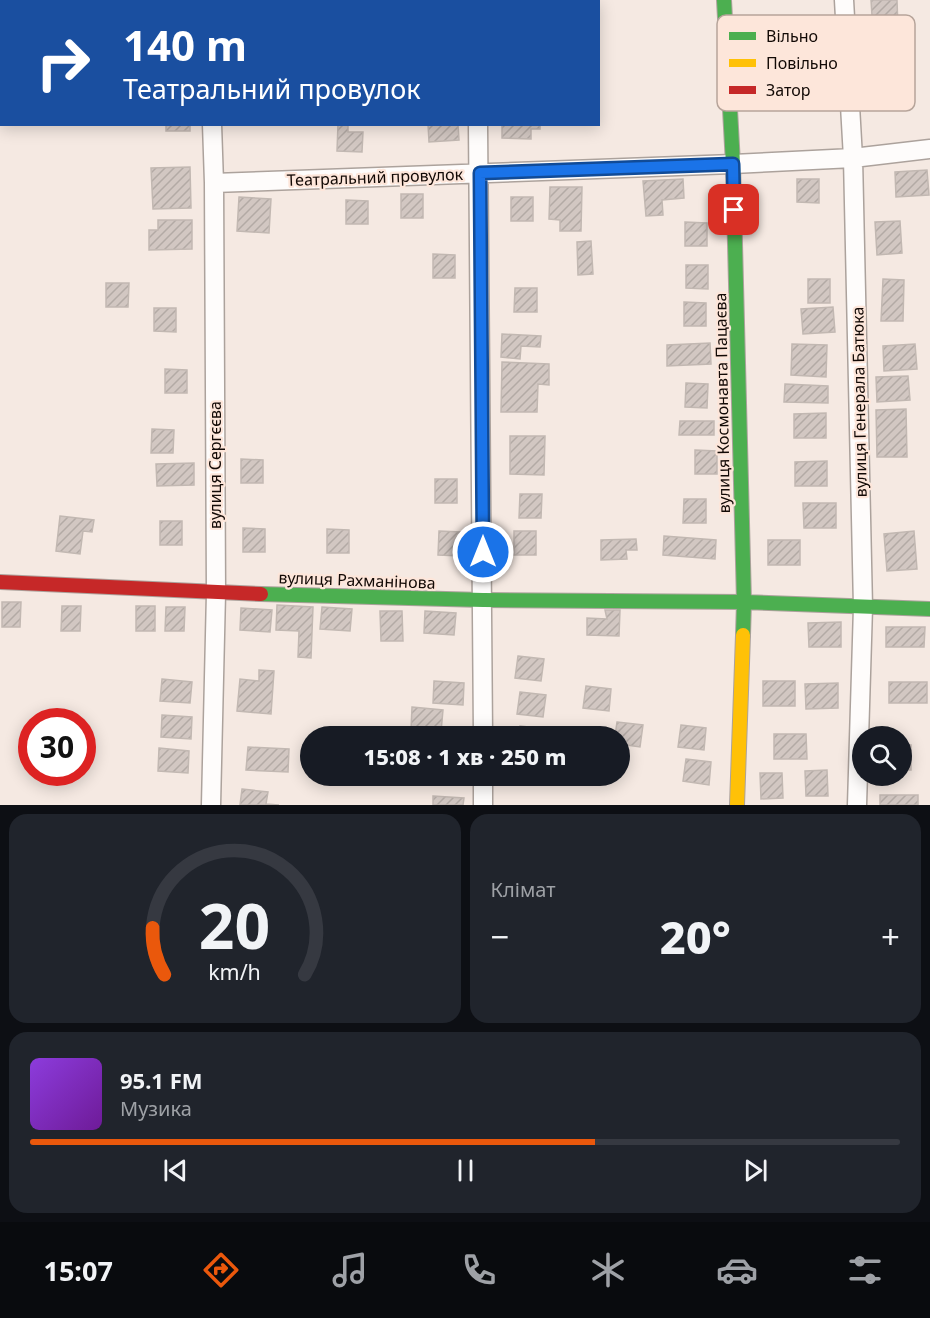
<!DOCTYPE html>
<html lang="uk">
<meta charset="utf-8">
<style>
:root{--surface:#171b24;--page:#20242c;--text:#f1f3f6;--muted:#9ea1a6;--line:#363941;--accent:#ea580c}
body{margin:0;font-family:"Noto Sans",sans-serif;background:var(--page);color:var(--text);height:100vh;display:flex;flex-direction:column;font-size:22px;white-space:nowrap}
*{box-sizing:border-box;margin:0}
p{font-size:20px;color:var(--muted)}
.icon{flex:none;width:33px;height:33px;fill:none;stroke:currentColor;stroke-width:2;stroke-linecap:round;stroke-linejoin:round}
.map{position:relative;height:805px;overflow:hidden}
.details{display:flex;flex-direction:column;gap:9px;padding:9px;background:#0d0f14;flex:1}
.details>*{flex:none}
.top-card{position:absolute;left:0px;top:0px;width:600px;height:126px;box-shadow:0 3px 15px #0003;background:#1a4fa0;color:#fff;overflow:hidden}
.tools{position:absolute;left:852px;top:726px;display:grid;gap:12px}
.tools a{display:grid;place-items:center;width:60px;height:60px;border-radius:50%;background:var(--surface);box-shadow:0 3px 15px #0003;font-size:30px}
.speed{position:absolute;left:18px;top:708px;display:flex;gap:12px;font-size:30px;font-weight:700;text-align:center}
.speed>*{display:grid;place-content:center;width:78px;height:78px;border-radius:50%;background:var(--surface);box-shadow:0 3px 15px #0003;line-height:1}
.speed .limit{border:9px solid #d22;background:#fff;color:#111}
.pin{position:absolute;display:grid;place-items:center;width:51px;height:51px;color:#fff;margin:-26px;border-radius:12px;box-shadow:0 3px 9px #0006}
.me{position:absolute;width:66px;margin:-33px;rotate:0deg;stroke-linejoin:round;filter:drop-shadow(0 0 4px #0008)}
.turn{display:flex;align-items:center;gap:21px;height:126px;padding:0 24px;font-size:27px}
.turn .icon{width:78px;height:78px;stroke-width:2.5}
.turn b{display:block;font-size:42px;line-height:51px}
.big{font-size:45px;font-weight:800;line-height:1.1}
.details .tile{flex:1;display:flex;flex-direction:column;justify-content:center;gap:9px;min-width:0;padding:0 21px;border-radius:18px;background:var(--page)}
.details .dial{align-items:center;gap:0}
.dial svg{height:156px;overflow:visible;fill:none;stroke:var(--line);stroke-width:7;stroke-linecap:round;text-anchor:middle}
.dial text{fill:var(--text);stroke:none}
.song{display:flex;align-items:center;gap:18px}
.cover{width:72px;height:72px;border-radius:9px;background:linear-gradient(135deg,hsl(270 70% 55%),hsl(280 70% 35%))}
.played{height:6px;border-radius:3px;background:linear-gradient(90deg,var(--accent) 65%,var(--line) 65%)}
.keys{display:flex;justify-content:space-around;direction:ltr}
.heat{display:flex;justify-content:space-between;align-items:center;font-size:33px;direction:ltr}
.details .tiles{flex:1;display:grid;gap:9px;grid-template-columns:1fr 1fr}
.tile:last-child{grid-column:span 2}
.trip{position:absolute;left:300px;top:726px;width:330px;height:60px;border-radius:30px;background:var(--surface);box-shadow:0 3px 15px #0003;font-weight:800;line-height:60px;text-align:center}
.menu{display:flex;height:96px;justify-content:space-around;align-items:center;background:#090b0e;color:var(--muted)}
.menu .icon{width:42px;height:42px}
.menu .on{color:var(--accent)}
.menu b{font-size:27px;color:var(--text)}
.map>svg:first-child{display:block}
.building{fill:url(#building-hatch);stroke:#c2b8b2;stroke-width:1.5}
.lines{fill:none;stroke-linecap:round;stroke-linejoin:round}
.street-casing{stroke:#aca29c;stroke-width:21}
.fast-casing{stroke:#aca29c;stroke-width:16}
.slow-casing{stroke:#aca29c;stroke-width:16}
.jam-casing{stroke:#aca29c;stroke-width:16}
.street{stroke:#fefcfb;stroke-width:18}
.fast{stroke:#4caf50;stroke-width:14}
.slow{stroke:#ffc107;stroke-width:14}
.jam{stroke:#c62828;stroke-width:14}
.route-casing{stroke:#114b97;stroke-width:15}
.route{stroke:#1a73e8;stroke-width:10}
.labels{text-anchor:middle;stroke-width:4.5;stroke-linejoin:round;paint-order:stroke}
.street-label{font-size:16px;fill:#120905;stroke:#fde6da}
.key{fill:#fde6da;stroke:#b6a49a;stroke-width:1.5}
.key-label{font-size:16px;fill:#120905}
</style>
<div class="map">
<svg width="930" height="805" viewBox="0 0 930 805">
<defs>
<pattern id="building-hatch" width="6" height="6" patternUnits="userSpaceOnUse" patternTransform="scale(1.5)"><rect width="6" height="6" fill="#d2c7c2"/><path d="M-1 1l2-2M0 6l6-6M5 7l2-2" fill="none" stroke="#b3aaa5"/></pattern>
</defs>
<rect width="100%" height="100%" fill="#f5e9e2"/>
<path class="building" d="M871,0H897L898,29L873,31Z
M166,124H190V131H166Z
M338,124H348V132H363L362,152L337,151Z
M428,124H458L459,140L429,142Z
M502,124H540V129H531V139L502,138Z
M190,167L191,208L153,209L151,168Z
M927,170L929,195L896,197L895,172Z
M683,179L684,198L662,200L663,215L646,216L643,181Z
M797,179H819V203L797,202Z
M550,187H582L581,231H560V220L549,219Z
M401,194H423V218H401Z
M239,197L271,199L269,233L237,231Z
M511,197H533V221H511Z
M346,200L368,201V224H346Z
M158,220H192V249L149,250V230H158Z
M900,221L902,253L877,255L875,222Z
M685,222L707,223V246H685Z
M591,241L593,274L578,275L577,242Z
M433,254L455,255V278H433Z
M686,265H708V289L686,288Z
M808,279H830V303H808Z
M883,279L904,280L903,321H881Z
M106,283H129L128,307H106Z
M515,288H537V312H514Z
M684,302L706,303V326H684Z
M833,307L835,332L803,334L801,309Z
M154,308H176V332L154,331Z
M502,334L541,336L540,347L521,346L520,359L501,357Z
M710,343L711,364L667,366V345Z
M792,344L827,345L826,377L791,375Z
M915,344L917,369L884,371L883,346Z
M502,362L549,364V385L538,384L537,412H501Z
M165,369L187,370V393H165Z
M908,376L910,400L877,402L876,377Z
M686,383L708,384L707,408L685,407Z
M785,384L828,386V403L784,402Z
M906,409L907,457H877L876,410Z
M826,413V438H794V414Z
M680,421H714V435H679Z
M152,429L174,430L173,453H151Z
M510,436H545L544,475L510,474Z
M695,450L717,451V474H695Z
M241,459L263,460V483H241Z
M827,461V486H795V462Z
M194,463V485L157,486L156,464Z
M435,479H457V503H435Z
M520,494H542L541,518H519Z
M684,499H706V523H683Z
M803,503H836V528H804Z
M60,516L94,520L92,532L83,531L80,554L56,551Z
M160,521H182V545H160Z
M243,528L265,529V552H243Z
M327,529L349,530V553H327Z
M439,531L461,532V556L438,555Z
M514,531H536V555H514Z
M914,531L917,569L887,571L884,534Z
M664,536L716,540L715,559L663,555Z
M636,539L637,550H626L627,559L601,560V540Z
M768,540H800V565H768Z
M2,602H21L20,627H2Z
M277,605L313,607L311,658L298,657L299,631L276,630Z
M62,606H81L80,631H61Z
M136,606H155V631H136Z
M166,607H185L184,631H165Z
M322,607L352,609L350,631L320,629Z
M241,608L272,610L270,632L240,630Z
M605,610H620L619,636L587,635V618L607,619Z
M380,611H402L403,641H381Z
M425,611L456,613L454,635L424,633Z
M841,622V647H809L808,623Z
M886,627H925L924,647H886Z
M518,656L544,659L541,681L515,678Z
M259,670L274,671L271,714L237,711L240,679L259,681Z
M162,679L192,682L190,703L160,701Z
M434,681L464,683L463,705L433,703Z
M763,681H795V706H763Z
M889,682H927V703H889Z
M838,683V708L806,709L805,684Z
M586,686L611,689L609,711L583,708Z
M520,692L546,695L543,717L517,714Z
M412,707L443,710L441,732L411,730Z
M162,715L192,717L191,739L161,737Z
M617,722L643,725L640,747L620,744V736H615Z
M681,725L706,728L704,750L678,747Z
M520,726L546,729L545,736H519Z
M774,734H806L807,759H774Z
M902,745H911V770H902Z
M248,747L289,749L288,772L246,770Z
M159,748L189,751L188,773L158,771Z
M686,759L711,762L709,785L683,781Z
M827,770L828,796H806L805,771Z
M760,773H782L783,798L761,799Z
M526,776H552L551,782L525,779Z
M242,789L268,792L266,804L279,805H240Z
M880,795H918V805H880Z
M433,796L464,798L463,805H433Z"/>
<g class="lines">
<g class="street-casing">
<path id="street" d="M208,0V2
M475,0V2
M844,0L853,158L863,607L857,805
M478,124L483,736
M214,183L733,164L853,158L930,149
M211,805L216,593L214,183L212,124
M483,805V776"/>
</g>
<g class="fast-casing">
<path id="fast" d="M724,0L733,164L744,602L743,635
M261,594L483,600L744,602L930,609"/>
</g>
<g class="slow-casing">
<path id="slow" d="M737,805L743,635"/>
</g>
<g class="jam-casing">
<path id="jam" d="M0,582L261,594"/>
</g>
<use href="#street" class="street"/>
<use href="#fast" class="fast"/>
<use href="#slow" class="slow"/>
<use href="#jam" class="jam"/>
</g>
<g class="lines">
<g class="route-casing">
<path id="route" d="M483,552L480,173L733,164L734,210"/>
</g>
<use href="#route" class="route"/>
</g>
<g class="labels">
<g class="street-label">
<text transform="translate(375 177) rotate(-2)" y="6">Театральний провулок</text>
<text transform="translate(859 402) rotate(-91)" y="6">вулиця Генерала Батюка</text>
<text transform="translate(722 403) rotate(-91)" y="6">вулиця Космонавта Пацаєва</text>
<text transform="translate(215 465) rotate(-90)" y="6">вулиця Сергєєва</text>
<text transform="translate(357 580) rotate(2)" y="6">вулиця Рахманінова</text>
</g>
</g>
<rect x="717" y="15" width="198" height="96" rx="9" class="key"/>
<rect x="729" y="32" width="27" height="8" fill="#4caf50"/>
<rect x="729" y="59" width="27" height="8" fill="#ffc107"/>
<rect x="729" y="86" width="27" height="8" fill="#c62828"/>
<g class="key-label">
<text x="766" y="42">Вільно</text>
<text x="766" y="69">Повільно</text>
<text x="766" y="96">Затор</text>
</g>
</svg>
<div class="tools">
<a><svg class="icon" aria-label="search" viewBox="0 0 24 24"><circle cx="10" cy="10" r="6"/><path d="M15 15l6 6"/></svg></a>
</div>
<div class="speed"><div class="limit">30</div></div>
<div class="pin" style="left:734px;top:210px;background:#d93025"><svg class="icon" aria-label="arrive" viewBox="0 0 24 24"><path d="M6 21V4h12l-3 4 3 4H6"/></svg></div>
<svg class="me" style="left:483px;top:552px" viewBox="-20 -20 40 40"><circle r="17" fill="#1a73e8" stroke="#fff" stroke-width="3"/><path d="M0-11L8 9 0 5-8 9z" fill="#fff"/></svg>
<div class="trip">15:08 · 1 хв · 250 m</div>
<div class="top-card">
<div class="turn"><svg class="icon" aria-label="right" viewBox="0 0 24 24"><path d="M7 20v-9h11M14 6l5 5-5 5"/></svg><div><b>140 m</b>Театральний провулок</div></div>
</div>
</div>
<section class="details">
<div class="tiles">
<div class="tile dial"><svg viewBox="0 0 100 80">
<path d="M14 69A42 42 0 1 1 86 69"/>
<path d="M14 69A42 42 0 0 1 8 45" stroke="#ea580c"/>
<text x="50" y="56" font-size="32" font-weight="700">20</text>
<text x="50" y="72" font-size="11">km/h</text>
</svg></div>
<div class="tile"><p>Клімат</p>
<div class="heat"><a>−</a><b class="big">20°</b><a>+</a></div>
</div>
<div class="tile">
<div class="song"><i class="cover"></i><div><b>95.1 FM</b><p>Музика</p></div></div>
<div class="played"></div>
<div class="keys"><svg class="icon" aria-label="previous" viewBox="0 0 24 24"><path d="M18 5L8 12l10 7zM5 5v14"/></svg><svg class="icon" aria-label="pause" viewBox="0 0 24 24"><path d="M8 5v14M16 5v14"/></svg><svg class="icon" aria-label="next" viewBox="0 0 24 24"><path d="M6 5l10 7-10 7zM19 5v14"/></svg></div>
</div>
</div>
</section>
<nav class="menu">
<b>15:07</b>
<svg class="icon on" aria-label="directions" viewBox="0 0 24 24"><path d="M12 3l9 9-9 9-9-9zM9 14v-3h6M13 9l2 2-2 2"/></svg>
<svg class="icon" aria-label="music" viewBox="0 0 24 24"><path d="M9 18V5l10-2v13"/><circle cx="6" cy="18" r="3"/><circle cx="16" cy="16" r="3"/></svg>
<svg class="icon" aria-label="phone" viewBox="0 0 24 24"><path d="M5 4h4l2 5-3 2q2 4 5 5l2-3 5 2v4C11 20 4 13 5 4z"/></svg>
<svg class="icon" aria-label="climate" viewBox="0 0 24 24"><path d="M12 3v18M4 7l16 10M4 17L20 7"/></svg>
<svg class="icon" aria-label="car" viewBox="0 0 24 24"><path d="M5 17H2v-5l4-1 3-4h7l3 4 3 1v5h-3M9 17h6M6 11h13"/><circle cx="7" cy="17" r="2"/><circle cx="17" cy="17" r="2"/></svg>
<svg class="icon" aria-label="filters" viewBox="0 0 24 24"><path d="M4 7h16M4 17h16"/><circle cx="9" cy="7" r="2"/><circle cx="15" cy="17" r="2"/></svg>
</nav>
